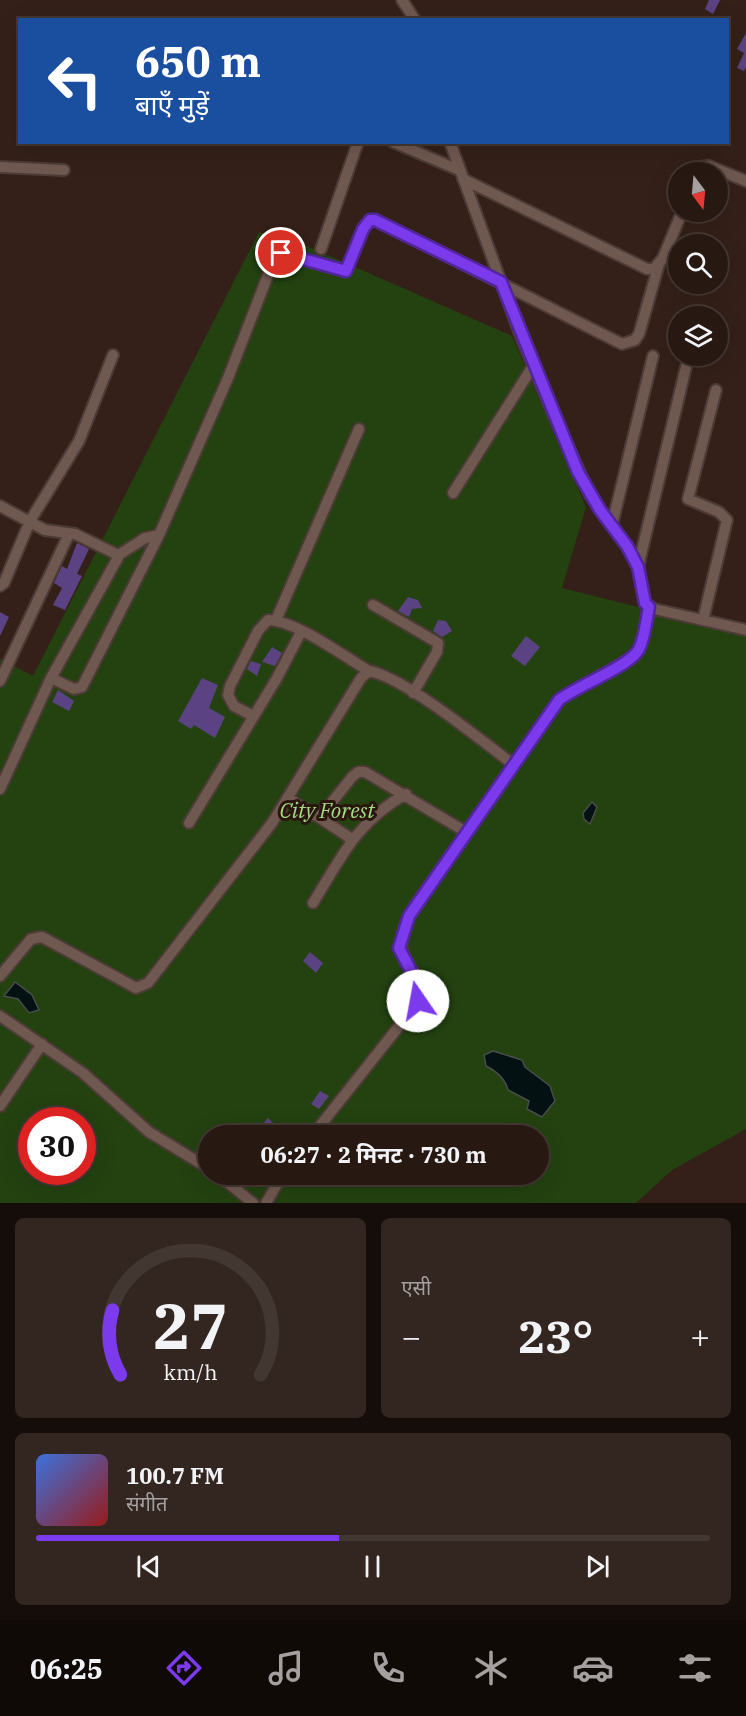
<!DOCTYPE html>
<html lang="hi">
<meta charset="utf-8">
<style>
:root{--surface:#271812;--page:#332520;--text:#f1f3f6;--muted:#a4a09f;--line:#433732;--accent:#7c3aed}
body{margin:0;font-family:"IBM Plex Serif","Noto Sans Devanagari",serif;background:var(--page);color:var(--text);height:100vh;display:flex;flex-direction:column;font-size:22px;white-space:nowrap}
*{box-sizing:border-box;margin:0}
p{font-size:20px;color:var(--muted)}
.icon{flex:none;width:33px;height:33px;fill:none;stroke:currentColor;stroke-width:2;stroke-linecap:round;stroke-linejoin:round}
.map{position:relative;height:1203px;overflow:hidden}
.panel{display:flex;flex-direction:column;gap:15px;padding:15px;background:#150d0a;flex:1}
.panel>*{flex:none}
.banner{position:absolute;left:18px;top:18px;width:711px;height:126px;border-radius:0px;box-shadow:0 6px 24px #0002,0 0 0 2px var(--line);background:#1a4fa0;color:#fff;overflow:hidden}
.needle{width:39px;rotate:164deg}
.buttons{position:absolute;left:668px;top:162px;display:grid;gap:12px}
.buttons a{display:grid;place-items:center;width:60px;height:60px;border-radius:50%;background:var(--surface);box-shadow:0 6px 24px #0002,0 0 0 2px var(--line);font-size:30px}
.speed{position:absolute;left:18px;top:1107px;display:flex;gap:12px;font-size:30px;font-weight:700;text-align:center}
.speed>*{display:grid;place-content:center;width:78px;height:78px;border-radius:50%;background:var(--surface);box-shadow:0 6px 24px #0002,0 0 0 2px var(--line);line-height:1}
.speed .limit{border:9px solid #d22;background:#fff;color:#111}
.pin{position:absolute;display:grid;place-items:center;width:51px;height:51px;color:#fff;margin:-26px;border:3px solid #fff;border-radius:50%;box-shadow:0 2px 6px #0007}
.me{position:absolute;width:66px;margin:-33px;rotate:348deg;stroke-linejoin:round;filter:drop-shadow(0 0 4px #0008)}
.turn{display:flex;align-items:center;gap:21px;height:126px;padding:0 18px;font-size:27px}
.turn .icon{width:78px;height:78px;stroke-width:2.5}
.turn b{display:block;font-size:42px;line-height:51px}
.big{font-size:45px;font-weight:700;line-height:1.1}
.panel .widget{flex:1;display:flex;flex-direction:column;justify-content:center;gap:9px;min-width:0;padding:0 21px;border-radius:9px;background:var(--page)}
.panel .dial{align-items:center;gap:0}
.dial svg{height:156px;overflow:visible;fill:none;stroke:var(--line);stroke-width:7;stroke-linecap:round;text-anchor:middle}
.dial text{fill:var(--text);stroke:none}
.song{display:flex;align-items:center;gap:18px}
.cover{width:72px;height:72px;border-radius:9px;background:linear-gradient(135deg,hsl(220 70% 55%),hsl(0 70% 35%))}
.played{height:6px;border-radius:3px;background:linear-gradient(90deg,var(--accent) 45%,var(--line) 45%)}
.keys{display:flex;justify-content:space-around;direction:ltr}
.heat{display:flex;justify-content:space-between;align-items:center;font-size:33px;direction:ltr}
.panel .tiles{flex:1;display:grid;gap:15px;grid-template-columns:1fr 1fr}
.widget:last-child{grid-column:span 2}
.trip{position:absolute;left:198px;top:1125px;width:351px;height:60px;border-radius:30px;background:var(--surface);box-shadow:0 6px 24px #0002,0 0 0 2px var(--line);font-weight:700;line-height:60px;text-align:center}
.tabs{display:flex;height:96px;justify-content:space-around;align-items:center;background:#100a07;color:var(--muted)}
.tabs .icon{width:42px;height:42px}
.tabs .active{color:var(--accent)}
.tabs b{font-size:27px;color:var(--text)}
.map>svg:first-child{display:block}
.green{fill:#234210;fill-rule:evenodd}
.water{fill:#041112;stroke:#484d4c;stroke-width:1.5}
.building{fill:#5b4282}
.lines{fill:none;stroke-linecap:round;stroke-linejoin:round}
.minor-casing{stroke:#4c3b36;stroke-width:14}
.minor{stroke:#6f584f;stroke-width:10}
.route-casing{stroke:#51269a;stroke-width:15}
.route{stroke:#7c3aed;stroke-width:10}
.labels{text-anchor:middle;stroke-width:6;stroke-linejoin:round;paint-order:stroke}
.park-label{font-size:21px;font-style:italic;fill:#a2dd83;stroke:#2a160f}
</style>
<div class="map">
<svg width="746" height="1203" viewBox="0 0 746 1203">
<rect width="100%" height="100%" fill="#342018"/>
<path class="green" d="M259,232L307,246L512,336L586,507L562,588L746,634V1129L672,1170L636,1203H0V659L33,676ZM32,1120H82V1172H32ZM208,1136H538V1174H208Z"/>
<path class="water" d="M592,802L597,807L590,824L584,819L583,813Z
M15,982L32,995L39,1010L29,1013L18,999L4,996Z
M493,1051L522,1060L525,1067L550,1086L555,1101L542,1117L527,1109L529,1101L508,1090C505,1078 496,1071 486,1066L484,1055Z"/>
<path class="building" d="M709,0H720L713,14L705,9Z
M746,33V67L744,71L737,68L744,53L737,49Z
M77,543L89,549L77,574L82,576L65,610L53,605L62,588L54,583L62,566L67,569Z
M408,597L418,600L422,608L412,609L409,617L398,611Z
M0,612L9,617L0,636Z
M438,620L446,621L452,631L442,637L433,631Z
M526,636L540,647L525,666L511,656Z
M272,647L282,653L275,666L262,662Z
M251,661L261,664L257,676L247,669Z
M202,678L218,685L209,708L225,717L215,738L194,725L191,729L178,721Z
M58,690L74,701L69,711L52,702Z
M310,952L323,963L316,973L303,961Z
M320,1091L329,1096L319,1109L311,1104Z
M268,1118L287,1136H262L257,1131Z"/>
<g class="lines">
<g class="minor-casing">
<path id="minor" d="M402,0L415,20
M393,142L459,170
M450,142L520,334L554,416L590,495L633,555L638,567L645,603L654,609L746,630
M0,167L64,170
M697,172L700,167L709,166L746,181
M463,179L647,269H654L663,258L682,212
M321,249L358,142
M453,493L533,366
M0,506L45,530L75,534L116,554H120L145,538L159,535
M612,525L653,356
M638,567L686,367
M0,586L4,583L30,521L79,441L113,355
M373,605L438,643L437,652L413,693
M276,620L359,429
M703,620L727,520L719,512L688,499L716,390
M51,678L74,689L82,687L159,535L228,378L277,252L346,271L363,229L370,220H375L622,344L635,340L639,334L659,264
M0,681L69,534
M253,716L234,706L228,695L230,686L258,631L268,620C297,621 343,656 369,671
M0,789L51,678L120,554
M288,798L313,815L321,816L352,777L358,772H365L466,832
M317,816L353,840
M189,823L277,678L301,632
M313,903C341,858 357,821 406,794
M0,976L31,939L42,937L136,988L148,983L272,823L361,678L369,671C404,677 482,741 514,765
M0,1016L83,1073L149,1132L208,1168
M0,1106L42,1044
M312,1136L419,1001C430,966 378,966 415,906L559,700C576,686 632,664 639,649C645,637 646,621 649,607
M217,1174L253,1203
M266,1203L283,1174"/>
</g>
<use href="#minor" class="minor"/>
</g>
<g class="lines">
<g class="route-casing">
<path id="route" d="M281,253L346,271L363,229L370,220H375L501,282L578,472L600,510L627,546L638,567L645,603L649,607C646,621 645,637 639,649C632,665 577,686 559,700L409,916L399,948L420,988L418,1001"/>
</g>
<use href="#route" class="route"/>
</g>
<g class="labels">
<g class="park-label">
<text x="327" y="818">City Forest</text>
</g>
</g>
</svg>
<div class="buttons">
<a><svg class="needle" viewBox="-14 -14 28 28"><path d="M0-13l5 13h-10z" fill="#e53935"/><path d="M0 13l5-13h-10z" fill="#a4a09f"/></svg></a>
<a><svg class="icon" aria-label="search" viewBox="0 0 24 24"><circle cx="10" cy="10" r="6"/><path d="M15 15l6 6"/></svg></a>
<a><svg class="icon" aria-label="layers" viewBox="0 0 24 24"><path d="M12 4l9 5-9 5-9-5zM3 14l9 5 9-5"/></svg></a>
</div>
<div class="speed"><div class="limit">30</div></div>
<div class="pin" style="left:281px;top:253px;background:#d93025"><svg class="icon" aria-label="arrive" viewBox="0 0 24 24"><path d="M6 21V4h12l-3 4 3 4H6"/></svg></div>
<svg class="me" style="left:418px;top:1001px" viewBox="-20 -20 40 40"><circle r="19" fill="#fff"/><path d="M0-13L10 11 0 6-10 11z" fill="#7c3aed"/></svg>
<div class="trip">06:27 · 2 मिनट · 730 m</div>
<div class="banner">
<div class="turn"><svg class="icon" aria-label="left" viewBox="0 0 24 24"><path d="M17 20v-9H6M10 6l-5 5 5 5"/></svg><div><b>650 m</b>बाएँ मुड़ें</div></div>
</div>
</div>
<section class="panel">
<div class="tiles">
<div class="widget dial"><svg viewBox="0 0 100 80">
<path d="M14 69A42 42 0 1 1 86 69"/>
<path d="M14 69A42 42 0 0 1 10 36" stroke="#7c3aed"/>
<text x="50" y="56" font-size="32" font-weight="700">27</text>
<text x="50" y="72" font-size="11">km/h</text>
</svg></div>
<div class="widget"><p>एसी</p>
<div class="heat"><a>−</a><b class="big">23°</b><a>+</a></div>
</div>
<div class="widget">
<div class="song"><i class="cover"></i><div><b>100.7 FM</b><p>संगीत</p></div></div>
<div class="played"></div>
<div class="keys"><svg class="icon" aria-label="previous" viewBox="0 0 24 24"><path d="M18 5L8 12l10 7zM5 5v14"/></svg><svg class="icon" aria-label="pause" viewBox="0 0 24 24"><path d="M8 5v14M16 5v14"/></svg><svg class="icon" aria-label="next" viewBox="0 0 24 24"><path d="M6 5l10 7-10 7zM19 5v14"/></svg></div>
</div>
</div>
</section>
<nav class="tabs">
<b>06:25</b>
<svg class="icon active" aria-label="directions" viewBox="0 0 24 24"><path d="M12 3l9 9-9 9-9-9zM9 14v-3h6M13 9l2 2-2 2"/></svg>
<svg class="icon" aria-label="music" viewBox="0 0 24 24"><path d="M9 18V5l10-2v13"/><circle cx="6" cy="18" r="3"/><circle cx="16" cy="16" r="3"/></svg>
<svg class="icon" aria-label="phone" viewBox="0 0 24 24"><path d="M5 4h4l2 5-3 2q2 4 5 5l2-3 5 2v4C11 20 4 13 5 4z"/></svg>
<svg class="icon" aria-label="climate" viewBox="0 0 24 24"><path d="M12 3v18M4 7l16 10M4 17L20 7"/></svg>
<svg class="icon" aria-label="car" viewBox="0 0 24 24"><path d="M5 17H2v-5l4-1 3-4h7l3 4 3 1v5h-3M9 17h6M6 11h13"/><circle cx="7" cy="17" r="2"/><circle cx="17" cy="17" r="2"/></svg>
<svg class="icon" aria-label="filters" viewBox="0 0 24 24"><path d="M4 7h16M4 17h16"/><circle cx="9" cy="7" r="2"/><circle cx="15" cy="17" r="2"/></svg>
</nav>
